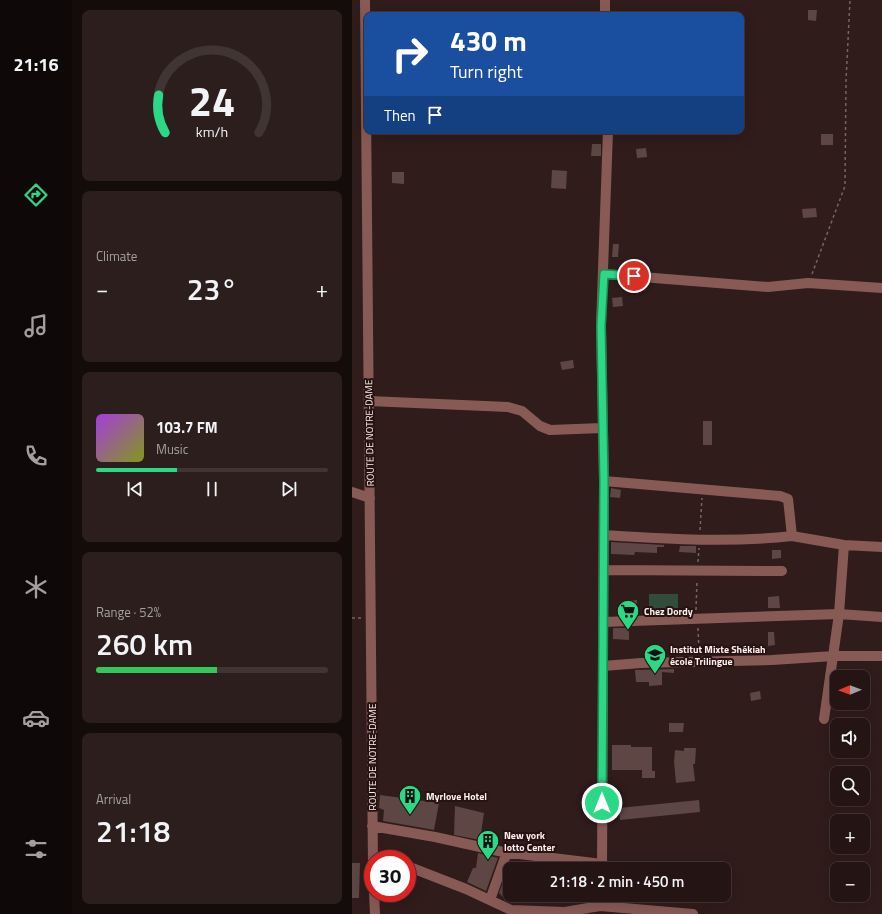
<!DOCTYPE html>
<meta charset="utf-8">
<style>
:root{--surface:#241514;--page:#2c1e1d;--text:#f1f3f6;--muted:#a39fa0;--line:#413434;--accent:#2ad885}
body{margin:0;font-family:"Titillium Web",sans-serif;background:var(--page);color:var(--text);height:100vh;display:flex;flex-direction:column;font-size:15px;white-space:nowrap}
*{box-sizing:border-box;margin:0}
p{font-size:13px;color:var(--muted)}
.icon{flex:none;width:22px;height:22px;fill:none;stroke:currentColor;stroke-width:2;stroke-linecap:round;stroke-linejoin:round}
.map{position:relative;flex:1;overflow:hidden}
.side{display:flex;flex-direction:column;gap:10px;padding:10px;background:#140c0b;width:280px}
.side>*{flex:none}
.banner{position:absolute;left:12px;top:12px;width:380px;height:122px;border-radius:8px;box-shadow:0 4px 16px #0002,0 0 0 1px var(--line);background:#1a4fa0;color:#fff;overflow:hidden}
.needle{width:26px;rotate:269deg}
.tools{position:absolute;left:478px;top:670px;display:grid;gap:8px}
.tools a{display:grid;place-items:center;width:40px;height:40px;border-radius:8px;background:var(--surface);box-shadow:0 4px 16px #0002,0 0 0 1px var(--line);font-size:20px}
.speed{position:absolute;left:12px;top:850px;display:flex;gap:8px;font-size:20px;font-weight:700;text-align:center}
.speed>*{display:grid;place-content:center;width:52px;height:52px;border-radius:50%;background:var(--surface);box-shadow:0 4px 16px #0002,0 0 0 1px var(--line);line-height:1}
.speed .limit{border:6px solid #d22;background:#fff;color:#111}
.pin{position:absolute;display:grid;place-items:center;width:34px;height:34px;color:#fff;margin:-17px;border:2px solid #fff;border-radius:50%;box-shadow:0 1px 4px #0007}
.me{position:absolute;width:44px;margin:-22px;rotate:0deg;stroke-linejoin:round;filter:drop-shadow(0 0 3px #0008)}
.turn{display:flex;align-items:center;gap:14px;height:84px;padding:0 20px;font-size:18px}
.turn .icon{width:52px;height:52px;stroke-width:2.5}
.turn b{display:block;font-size:28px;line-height:34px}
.then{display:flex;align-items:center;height:38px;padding:0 20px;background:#0003;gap:8px;font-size:15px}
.big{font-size:30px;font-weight:600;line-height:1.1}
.side .card{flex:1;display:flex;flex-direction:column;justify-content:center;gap:6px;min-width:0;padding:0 14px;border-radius:8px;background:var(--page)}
.side .dial{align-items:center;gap:0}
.dial svg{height:104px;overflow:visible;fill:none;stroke:var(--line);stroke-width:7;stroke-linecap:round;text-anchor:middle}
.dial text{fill:var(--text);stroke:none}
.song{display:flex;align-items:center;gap:12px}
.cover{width:48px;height:48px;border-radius:6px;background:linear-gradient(135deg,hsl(280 70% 55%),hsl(70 70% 35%))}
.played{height:4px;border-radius:2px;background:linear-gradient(90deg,var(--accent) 35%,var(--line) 35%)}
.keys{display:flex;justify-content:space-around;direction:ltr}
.heat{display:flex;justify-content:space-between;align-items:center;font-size:22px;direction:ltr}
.charge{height:6px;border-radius:3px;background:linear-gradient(90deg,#34c759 52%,var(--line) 0)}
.trip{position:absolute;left:151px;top:862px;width:228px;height:40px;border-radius:8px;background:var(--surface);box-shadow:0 4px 16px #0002,0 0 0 1px var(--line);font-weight:600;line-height:40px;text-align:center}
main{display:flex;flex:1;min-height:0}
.menu{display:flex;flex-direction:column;width:72px;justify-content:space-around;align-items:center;background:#0e0808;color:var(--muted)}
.menu .icon{width:28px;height:28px}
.menu .active{color:var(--accent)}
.menu b{font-size:18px;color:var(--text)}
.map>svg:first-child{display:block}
.green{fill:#2f4d3a}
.building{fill:#5d4644}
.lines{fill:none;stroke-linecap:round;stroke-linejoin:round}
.path{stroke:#786563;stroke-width:1.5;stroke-dasharray:3 3;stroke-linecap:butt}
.minor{stroke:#885a56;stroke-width:10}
.route-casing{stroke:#1b8c56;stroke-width:10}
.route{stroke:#2ad885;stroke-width:7}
.labels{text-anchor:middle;stroke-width:4;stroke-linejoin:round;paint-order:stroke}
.street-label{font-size:10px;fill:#fff0ee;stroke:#261311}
.poi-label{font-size:10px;font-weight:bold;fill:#fff0ee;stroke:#261311;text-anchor:start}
</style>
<main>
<nav class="menu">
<b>21:16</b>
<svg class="icon active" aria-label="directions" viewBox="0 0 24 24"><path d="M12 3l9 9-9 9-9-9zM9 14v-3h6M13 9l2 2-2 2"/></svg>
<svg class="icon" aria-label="music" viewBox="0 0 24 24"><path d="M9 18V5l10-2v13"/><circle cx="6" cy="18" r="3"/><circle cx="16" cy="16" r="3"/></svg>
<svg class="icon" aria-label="phone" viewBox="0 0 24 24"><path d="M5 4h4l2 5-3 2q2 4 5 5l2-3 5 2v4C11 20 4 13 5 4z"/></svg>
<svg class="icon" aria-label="climate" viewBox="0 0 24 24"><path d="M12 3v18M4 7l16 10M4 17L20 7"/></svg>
<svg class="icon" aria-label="car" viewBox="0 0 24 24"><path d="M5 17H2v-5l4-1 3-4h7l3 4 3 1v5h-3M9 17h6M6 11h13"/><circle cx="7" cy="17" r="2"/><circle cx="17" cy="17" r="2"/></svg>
<svg class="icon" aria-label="filters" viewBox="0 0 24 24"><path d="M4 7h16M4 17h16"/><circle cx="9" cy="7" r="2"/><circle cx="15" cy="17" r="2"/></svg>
</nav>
<section class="side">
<div class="card dial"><svg viewBox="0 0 100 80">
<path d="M14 69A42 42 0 1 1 86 69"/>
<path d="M14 69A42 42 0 0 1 9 40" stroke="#2ad885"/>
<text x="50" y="56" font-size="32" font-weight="700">24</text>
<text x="50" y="72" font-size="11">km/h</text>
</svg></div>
<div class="card"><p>Climate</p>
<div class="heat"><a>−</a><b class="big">23°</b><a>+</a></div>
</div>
<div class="card">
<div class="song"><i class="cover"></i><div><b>103.7 FM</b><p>Music</p></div></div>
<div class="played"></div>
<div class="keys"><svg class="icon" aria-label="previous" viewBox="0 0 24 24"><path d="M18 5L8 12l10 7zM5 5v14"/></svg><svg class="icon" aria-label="pause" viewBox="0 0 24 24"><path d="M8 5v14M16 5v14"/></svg><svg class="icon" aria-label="next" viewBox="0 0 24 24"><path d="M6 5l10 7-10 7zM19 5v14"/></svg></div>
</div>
<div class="card"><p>Range · 52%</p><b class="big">260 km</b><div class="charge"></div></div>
<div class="card"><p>Arrival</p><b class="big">21:18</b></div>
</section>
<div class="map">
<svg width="530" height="914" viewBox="0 0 530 914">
<rect width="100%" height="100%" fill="#301c1a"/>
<path class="green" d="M297,594H326V610H297Z"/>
<path class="building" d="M456,10H465L464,21L456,20Z
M469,134H481V145H469Z
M240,144H249V156H239Z
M294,148L295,157L285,158L284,149Z
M200,170L215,171L214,189L199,188Z
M40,172H52V184L40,183Z
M464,208L465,217L451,218L450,209Z
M261,244H267L266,257H260Z
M270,297L271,306L261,307L260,298Z
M221,360L222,368L210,370L208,362Z
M351,421H360V445H351Z
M259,488L269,490L268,498L258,497Z
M259,542L312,545V547H305V553L283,552L282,555L259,554Z
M328,546H344V553L327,552Z
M420,550H429V558L420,559Z
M427,596L428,608H416V597Z
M285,600V614L278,615V601Z
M261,628H277V640L261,639Z
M416,632H422L423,645L416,646Z
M322,669V673L310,672V685L297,686V682H284L283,670Z
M408,691L409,699L399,701L398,693Z
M317,723H332L331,732H317Z
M260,745H279V747H300V771H303V778H290V770H260Z
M332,748H344L343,764H341L343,781L324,783L322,762L323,750L332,751Z
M28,795L87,803L82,830L31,821L32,810L27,808Z
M347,800L348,812L268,820L267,808Z
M103,806L132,813L128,840L102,835Z
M126,853L146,858L134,891L115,882L121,868H124Z
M0,863H8L7,898H0Z
M154,874H158V895H162L158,902L155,901L147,893Z"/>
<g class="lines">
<path class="path" d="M460,274L493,186L494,81L498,0
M348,530L350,498
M346,562L347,548
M344,610L345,580
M0,618H9
M346,628L347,652"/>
<path class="minor" d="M13,0L21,866
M253,0V15
M252,274L416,287L456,283L530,288
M17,401L156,407L170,411L188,426L198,430L250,428
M252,481L428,496L436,499L440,536L492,545L530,547
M0,492L18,498
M252,535C316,539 376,543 440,536
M252,570L430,571
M251,622L487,614L530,617
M251,666L289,663L420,660L482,656H530
M472,719L487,614L492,545
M20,826L83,837L151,852L250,864
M21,856L32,859
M55,866L114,889L159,910L213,912L248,906L249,895
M250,869L252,481L249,325L256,131
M22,893L23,914
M138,900L155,852
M248,906L341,914"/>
</g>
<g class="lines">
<g class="route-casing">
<path id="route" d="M250,803L252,481L249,326L252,274L282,276"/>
</g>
<use href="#route" class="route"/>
</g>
<defs>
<g id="supermarket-pin" transform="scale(1.15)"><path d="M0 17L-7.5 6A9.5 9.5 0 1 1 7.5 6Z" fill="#2ad885" stroke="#261311"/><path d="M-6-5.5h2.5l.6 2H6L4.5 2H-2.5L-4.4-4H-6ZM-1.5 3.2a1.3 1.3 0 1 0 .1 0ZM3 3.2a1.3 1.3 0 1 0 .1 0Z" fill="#111"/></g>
<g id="school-pin" transform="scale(1.15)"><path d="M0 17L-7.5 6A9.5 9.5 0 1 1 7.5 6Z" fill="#2ad885" stroke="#261311"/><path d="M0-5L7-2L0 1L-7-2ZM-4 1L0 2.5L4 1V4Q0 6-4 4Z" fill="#111"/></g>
<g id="building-pin" transform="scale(1.15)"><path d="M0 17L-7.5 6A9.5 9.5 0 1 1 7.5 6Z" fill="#2ad885" stroke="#261311"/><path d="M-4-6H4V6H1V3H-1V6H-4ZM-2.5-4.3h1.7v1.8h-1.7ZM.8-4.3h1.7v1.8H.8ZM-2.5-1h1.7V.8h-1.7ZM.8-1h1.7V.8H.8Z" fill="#111"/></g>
</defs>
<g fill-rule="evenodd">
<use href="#supermarket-pin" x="276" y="611"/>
<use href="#school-pin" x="303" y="655"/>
<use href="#building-pin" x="58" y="796"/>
<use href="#building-pin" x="136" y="841"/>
</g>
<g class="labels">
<g class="street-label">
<text transform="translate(17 433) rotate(-91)" y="4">ROUTE DE NOTRE-DAME</text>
<text transform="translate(20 757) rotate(-90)" y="4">ROUTE DE NOTRE-DAME</text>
</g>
<g class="poi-label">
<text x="292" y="615">Chez Dordy</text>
<text x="318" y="653">Institut Mixte Shékiah<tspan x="318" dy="12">école Trilingue</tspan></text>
<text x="74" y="800">Myrlove Hotel</text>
<text x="152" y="839">New york<tspan x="152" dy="12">lotto Center</tspan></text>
</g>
</g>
</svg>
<div class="tools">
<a><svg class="needle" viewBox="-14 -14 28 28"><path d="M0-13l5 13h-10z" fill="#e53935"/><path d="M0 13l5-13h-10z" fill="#a39fa0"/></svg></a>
<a><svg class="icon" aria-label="sound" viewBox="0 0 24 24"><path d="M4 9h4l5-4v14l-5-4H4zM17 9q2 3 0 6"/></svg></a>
<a><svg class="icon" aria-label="search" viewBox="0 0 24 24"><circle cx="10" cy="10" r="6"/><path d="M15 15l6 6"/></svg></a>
<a>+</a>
<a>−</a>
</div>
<div class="speed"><div class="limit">30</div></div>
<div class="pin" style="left:282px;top:276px;background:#d93025"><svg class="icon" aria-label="arrive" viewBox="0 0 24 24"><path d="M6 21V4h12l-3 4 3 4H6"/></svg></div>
<svg class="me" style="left:250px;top:803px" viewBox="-20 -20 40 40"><circle r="17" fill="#2ad885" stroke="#fff" stroke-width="3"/><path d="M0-11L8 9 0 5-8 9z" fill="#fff"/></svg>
<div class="trip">21:18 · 2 min · 450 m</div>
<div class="banner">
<div class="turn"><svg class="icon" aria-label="right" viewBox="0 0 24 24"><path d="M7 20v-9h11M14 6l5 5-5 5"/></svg><div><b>430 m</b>Turn right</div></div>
<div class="then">Then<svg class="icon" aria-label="arrive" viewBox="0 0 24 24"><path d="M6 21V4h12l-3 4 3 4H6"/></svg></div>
</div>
</div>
</main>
